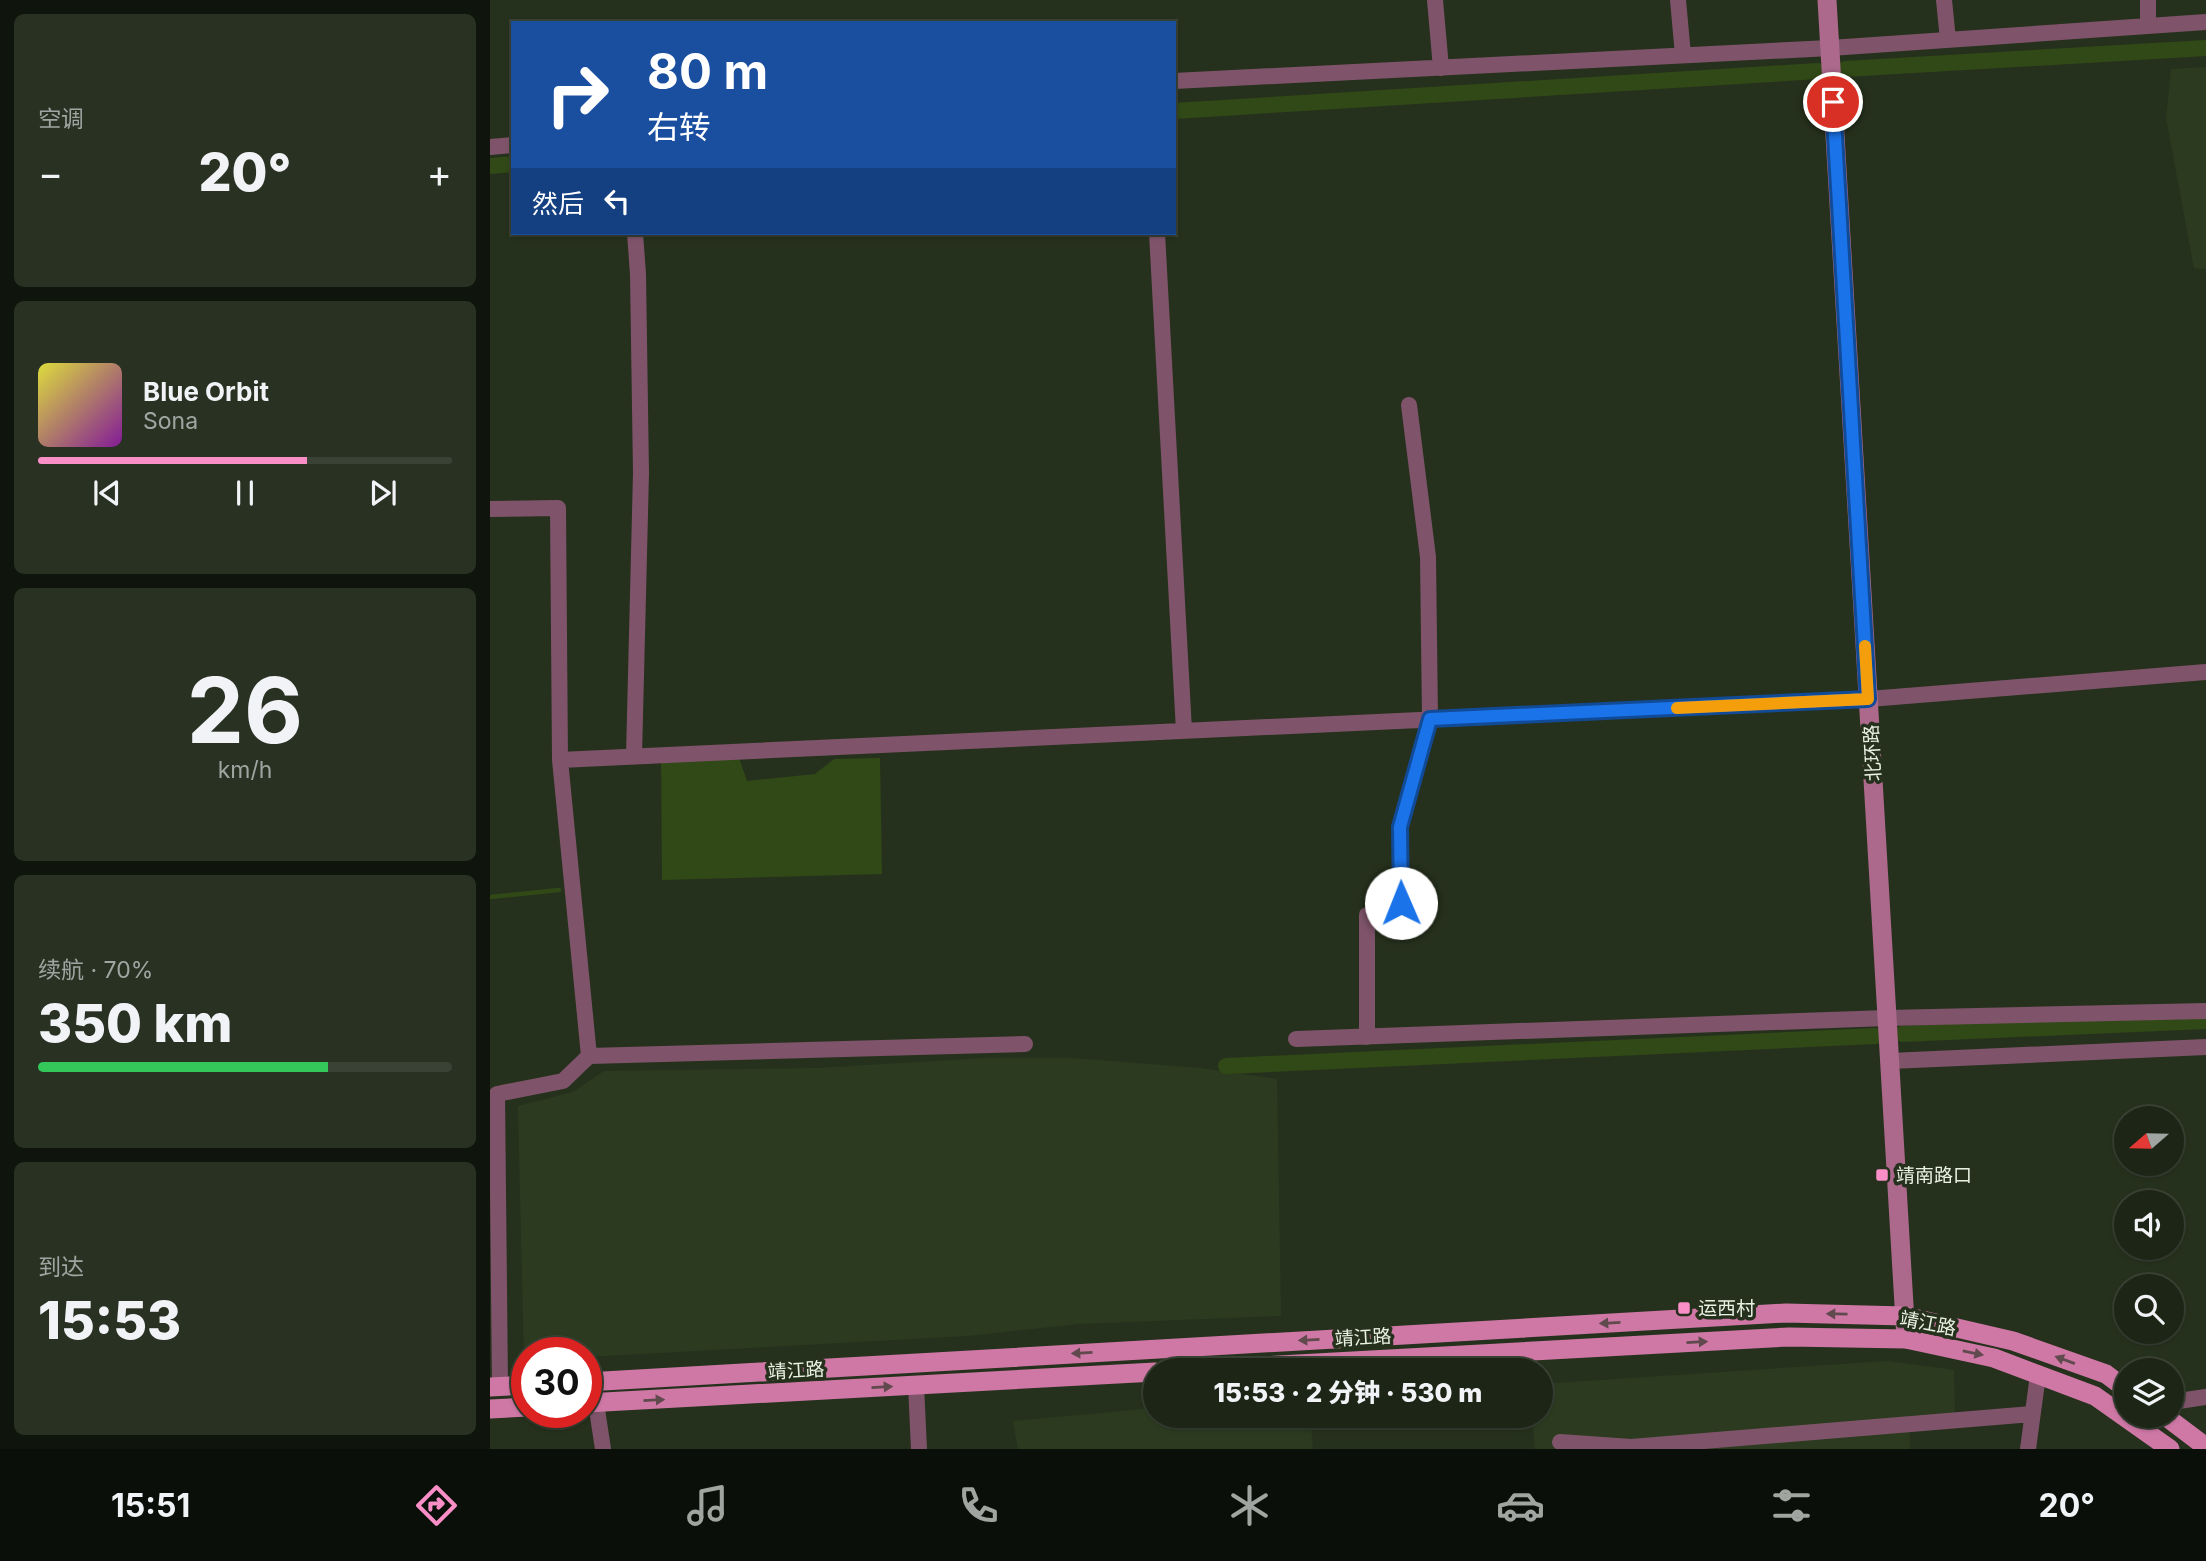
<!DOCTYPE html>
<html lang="zh">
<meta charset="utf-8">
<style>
:root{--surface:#1c2516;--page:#293123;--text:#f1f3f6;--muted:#a0a5a1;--line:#3a4235;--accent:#fa8fc8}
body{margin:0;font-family:Inter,"Noto Sans SC",sans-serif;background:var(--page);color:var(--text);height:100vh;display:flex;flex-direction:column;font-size:26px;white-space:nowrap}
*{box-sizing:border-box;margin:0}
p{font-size:23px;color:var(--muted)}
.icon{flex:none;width:38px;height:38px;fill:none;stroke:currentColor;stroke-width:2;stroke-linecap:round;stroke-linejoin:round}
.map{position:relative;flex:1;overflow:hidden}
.side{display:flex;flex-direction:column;gap:14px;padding:14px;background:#0f140c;width:490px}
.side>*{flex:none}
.banner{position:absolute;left:21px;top:21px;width:665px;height:214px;border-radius:0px;box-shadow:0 2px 5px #0004,0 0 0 2px var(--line);background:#1a4fa0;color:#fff;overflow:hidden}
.needle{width:46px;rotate:250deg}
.buttons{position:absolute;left:1624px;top:1106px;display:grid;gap:14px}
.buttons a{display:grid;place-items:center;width:70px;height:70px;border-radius:50%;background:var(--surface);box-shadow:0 2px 5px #0004,0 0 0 2px var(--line);font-size:35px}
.speed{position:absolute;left:21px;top:1337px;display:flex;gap:14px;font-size:35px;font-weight:700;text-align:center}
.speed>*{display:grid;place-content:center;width:91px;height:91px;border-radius:50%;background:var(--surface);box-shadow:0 2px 5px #0004,0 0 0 2px var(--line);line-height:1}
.speed .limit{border:10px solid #d22;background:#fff;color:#111}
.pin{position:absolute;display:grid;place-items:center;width:60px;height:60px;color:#fff;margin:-30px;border:4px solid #fff;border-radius:50%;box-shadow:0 2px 7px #0007}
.me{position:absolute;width:77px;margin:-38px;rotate:359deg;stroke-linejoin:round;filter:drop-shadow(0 0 5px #0008)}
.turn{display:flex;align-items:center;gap:24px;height:147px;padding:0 21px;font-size:32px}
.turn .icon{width:91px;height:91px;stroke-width:2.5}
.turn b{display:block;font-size:49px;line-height:60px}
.then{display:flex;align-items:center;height:66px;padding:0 21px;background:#0003;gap:14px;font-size:26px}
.big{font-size:52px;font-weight:800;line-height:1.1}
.side .widget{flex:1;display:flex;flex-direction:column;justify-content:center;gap:10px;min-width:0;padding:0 24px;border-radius:10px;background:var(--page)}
.side .dial{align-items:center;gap:0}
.dial b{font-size:91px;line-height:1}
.song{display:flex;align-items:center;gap:21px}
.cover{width:84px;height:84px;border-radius:10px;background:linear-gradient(135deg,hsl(60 70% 55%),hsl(290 70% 35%))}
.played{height:7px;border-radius:4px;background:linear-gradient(90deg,var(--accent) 65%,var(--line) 65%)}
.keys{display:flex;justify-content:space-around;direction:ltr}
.heat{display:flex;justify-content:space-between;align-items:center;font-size:38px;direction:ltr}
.charge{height:10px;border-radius:5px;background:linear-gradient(90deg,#34c759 70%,var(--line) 0)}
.trip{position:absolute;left:653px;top:1358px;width:410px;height:70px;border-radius:35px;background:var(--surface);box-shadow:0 2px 5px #0004,0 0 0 2px var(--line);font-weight:800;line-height:70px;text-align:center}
.tab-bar{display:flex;height:112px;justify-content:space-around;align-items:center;background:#0b0f09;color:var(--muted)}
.tab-bar .icon{width:49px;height:49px}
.tab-bar .on{color:var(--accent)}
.tab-bar b{font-size:32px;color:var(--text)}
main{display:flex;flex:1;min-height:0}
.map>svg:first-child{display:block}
.built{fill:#2c3b20}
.water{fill:#314916}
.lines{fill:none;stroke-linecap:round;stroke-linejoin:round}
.stream{stroke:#314916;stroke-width:4.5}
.canal{stroke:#314916;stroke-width:16}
.minor{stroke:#7f546a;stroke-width:16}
.secondary{stroke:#ac698c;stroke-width:19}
.primary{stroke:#cf78a6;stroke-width:19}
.oneway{fill:#614a4d}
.route-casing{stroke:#114b97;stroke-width:18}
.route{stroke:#1a73e8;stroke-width:12}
.slow{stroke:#f59e0b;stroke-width:12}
.poi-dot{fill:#fa8fc8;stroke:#26311d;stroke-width:2.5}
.labels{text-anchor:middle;stroke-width:7;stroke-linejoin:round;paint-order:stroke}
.street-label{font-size:19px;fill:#e9f1e3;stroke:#26311d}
.poi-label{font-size:19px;fill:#e9f1e3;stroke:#26311d;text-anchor:start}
</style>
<main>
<section class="side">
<div class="widget"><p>空调</p>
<div class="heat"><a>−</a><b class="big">20°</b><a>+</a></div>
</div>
<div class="widget">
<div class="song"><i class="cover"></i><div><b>Blue Orbit</b><p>Sona</p></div></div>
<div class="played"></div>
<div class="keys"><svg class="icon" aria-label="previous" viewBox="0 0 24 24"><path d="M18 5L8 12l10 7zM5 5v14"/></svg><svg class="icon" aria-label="pause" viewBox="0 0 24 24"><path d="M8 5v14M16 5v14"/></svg><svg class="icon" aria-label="next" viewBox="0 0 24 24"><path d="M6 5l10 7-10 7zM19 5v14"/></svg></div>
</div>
<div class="widget dial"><b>26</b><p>km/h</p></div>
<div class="widget"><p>续航 · 70%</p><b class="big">350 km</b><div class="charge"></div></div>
<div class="widget"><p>到达</p><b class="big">15:53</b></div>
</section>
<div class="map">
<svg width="1716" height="1449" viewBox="0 0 1716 1449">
<rect width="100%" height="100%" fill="#26311d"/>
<path class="built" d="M1716,67V269L1704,268L1676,118L1681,69Z
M495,1058H581L711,1068L787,1079L791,1316L589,1324L478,1336L96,1357V1353H37V1361H34L28,1106L83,1092L114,1071L327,1068Z
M1398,1361L1464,1370L1465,1414L1419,1416L1420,1449H1045L1042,1416H1050V1384Z
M665,1408V1416H820L823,1449H528L523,1421Z"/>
<path class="water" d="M247,752L257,781L325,774L344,759L390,758L392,874L172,880L171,755Z"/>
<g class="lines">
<path class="stream" d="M0,897L69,890"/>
<path class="canal" d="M1355,69L1716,48
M684,111L1328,71
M0,166L23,164
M1412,1034L1716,1021
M736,1066L1385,1036"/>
<path class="minor" d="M945,0L951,68
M1188,0L1193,55
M1454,0L1458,40
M1658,0V26
M684,81L1340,48L1716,22
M0,147L23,145
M667,233L694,731
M0,509L68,508L70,760L99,1056L73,1081L7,1094L10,1386
M144,756L151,473L148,274L145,233
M70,760L1379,699L1716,672
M877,1037V915L911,903L910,827L940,719L938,557L919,405
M806,1039L1397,1018L1716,1011
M99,1056L535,1044
M1400,1061L1716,1047
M426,1385L429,1449
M1682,1402L1716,1397
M106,1403L113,1449
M1070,1442L1141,1447L1542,1414
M1538,1449L1548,1375"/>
<path class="secondary" d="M1337,0L1416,1339"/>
<path class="primary" d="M699,1370L1299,1337L1416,1339L1504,1358L1605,1396L1680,1449
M96,1382L1296,1313L1415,1316L1523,1341L1616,1374L1636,1389
M0,1387L37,1385
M96,1403L665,1372
M0,1409L37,1407
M1675,1416L1716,1447"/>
</g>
<defs><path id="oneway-solid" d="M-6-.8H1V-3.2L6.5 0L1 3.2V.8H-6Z" transform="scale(1.75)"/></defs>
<g class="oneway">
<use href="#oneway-solid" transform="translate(1347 1314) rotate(-179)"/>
<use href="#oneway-solid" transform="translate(1120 1323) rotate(177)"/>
<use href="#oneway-solid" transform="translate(819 1340) rotate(177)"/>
<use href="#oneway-solid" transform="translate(1207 1342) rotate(-3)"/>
<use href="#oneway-solid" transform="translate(592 1353) rotate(177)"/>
<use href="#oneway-solid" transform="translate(1483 1353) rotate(12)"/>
<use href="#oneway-solid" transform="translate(1575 1360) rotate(-160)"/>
<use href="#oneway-solid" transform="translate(392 1387) rotate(-3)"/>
<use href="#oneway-solid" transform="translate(164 1400) rotate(-3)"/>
</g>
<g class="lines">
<g class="route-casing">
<path id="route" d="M911,903L910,827L940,719L1378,699L1343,102"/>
</g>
<use href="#route" class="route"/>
<path class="slow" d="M1187,708L1378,699L1375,646"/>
</g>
<g class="poi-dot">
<rect x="1385" y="1168" width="14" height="14" rx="3.5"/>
<rect x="1187" y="1301" width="14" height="14" rx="3.5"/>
</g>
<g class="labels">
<g class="street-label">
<text transform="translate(1382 753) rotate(-93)" y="7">北环路</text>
<text transform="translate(1438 1323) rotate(11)" y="7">靖江路</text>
<text transform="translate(873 1337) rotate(-3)" y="7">靖江路</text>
<text transform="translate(306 1370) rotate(-3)" y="7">靖江路</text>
</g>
<g class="poi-label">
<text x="1406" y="1182">靖南路口</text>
<text x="1208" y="1315">运西村</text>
</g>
</g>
</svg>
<div class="buttons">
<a><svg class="needle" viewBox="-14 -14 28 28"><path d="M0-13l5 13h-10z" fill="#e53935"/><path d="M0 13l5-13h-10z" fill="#a0a5a1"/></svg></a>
<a><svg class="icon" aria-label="sound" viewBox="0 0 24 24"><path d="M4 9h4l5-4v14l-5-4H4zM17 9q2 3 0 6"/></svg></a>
<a><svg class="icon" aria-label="search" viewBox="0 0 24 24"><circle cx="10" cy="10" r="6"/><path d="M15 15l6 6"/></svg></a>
<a><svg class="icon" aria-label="layers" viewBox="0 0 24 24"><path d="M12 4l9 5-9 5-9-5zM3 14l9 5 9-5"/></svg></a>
</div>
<div class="speed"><div class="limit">30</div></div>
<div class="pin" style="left:1343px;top:102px;background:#d93025"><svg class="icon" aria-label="arrive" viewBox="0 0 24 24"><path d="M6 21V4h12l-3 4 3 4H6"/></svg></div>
<svg class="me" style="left:911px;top:903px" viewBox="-20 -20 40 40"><circle r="19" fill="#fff"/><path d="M0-13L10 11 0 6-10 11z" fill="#1a73e8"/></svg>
<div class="trip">15:53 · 2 分钟 · 530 m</div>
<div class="banner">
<div class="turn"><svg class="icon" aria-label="right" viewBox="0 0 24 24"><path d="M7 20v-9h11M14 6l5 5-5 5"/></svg><div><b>80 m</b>右转</div></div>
<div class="then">然后<svg class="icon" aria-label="left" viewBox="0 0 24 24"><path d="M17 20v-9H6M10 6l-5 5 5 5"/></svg></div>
</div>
</div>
</main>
<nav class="tab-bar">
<b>15:51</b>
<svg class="icon on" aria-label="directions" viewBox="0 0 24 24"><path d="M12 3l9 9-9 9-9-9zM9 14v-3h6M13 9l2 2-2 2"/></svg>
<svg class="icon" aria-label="music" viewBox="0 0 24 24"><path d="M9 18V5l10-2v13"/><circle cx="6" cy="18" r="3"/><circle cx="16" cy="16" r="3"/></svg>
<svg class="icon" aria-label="phone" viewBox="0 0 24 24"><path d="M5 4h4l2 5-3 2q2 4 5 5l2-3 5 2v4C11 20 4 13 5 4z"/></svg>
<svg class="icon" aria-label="climate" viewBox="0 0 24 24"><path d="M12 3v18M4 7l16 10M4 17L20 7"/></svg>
<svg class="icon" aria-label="car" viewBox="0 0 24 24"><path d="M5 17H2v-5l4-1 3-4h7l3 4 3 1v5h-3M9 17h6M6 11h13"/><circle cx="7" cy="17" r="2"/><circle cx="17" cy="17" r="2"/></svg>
<svg class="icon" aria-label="filters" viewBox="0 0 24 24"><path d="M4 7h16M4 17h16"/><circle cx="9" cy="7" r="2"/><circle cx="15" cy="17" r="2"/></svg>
<b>20°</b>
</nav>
